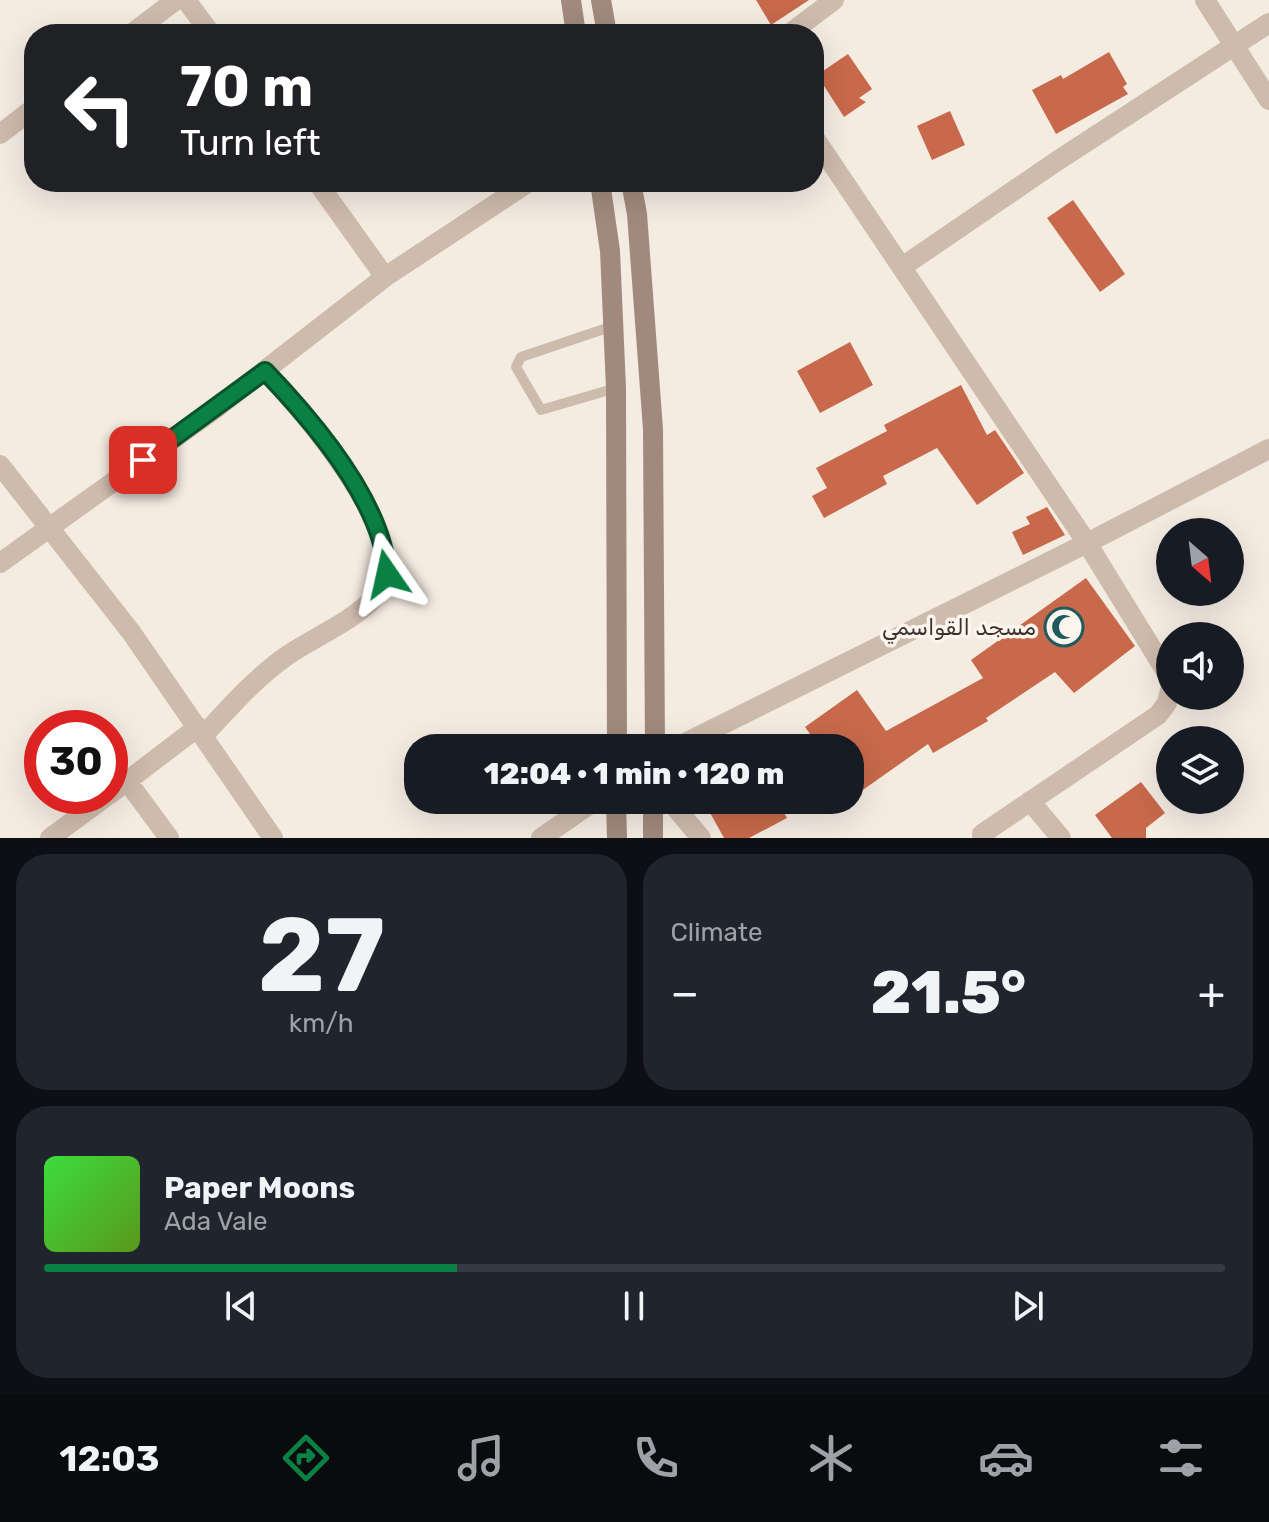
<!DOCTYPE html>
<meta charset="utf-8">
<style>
:root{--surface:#171b24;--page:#20242c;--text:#f1f3f6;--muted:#9ea1a6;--line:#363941;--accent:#0b8043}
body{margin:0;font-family:Rubik,"Noto Sans Arabic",sans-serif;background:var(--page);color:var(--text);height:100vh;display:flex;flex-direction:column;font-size:30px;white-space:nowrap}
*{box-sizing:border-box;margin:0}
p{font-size:26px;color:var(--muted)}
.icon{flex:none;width:44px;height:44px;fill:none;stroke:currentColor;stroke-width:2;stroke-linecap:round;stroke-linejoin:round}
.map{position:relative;height:838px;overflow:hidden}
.side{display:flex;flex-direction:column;gap:16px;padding:16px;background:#0d0f14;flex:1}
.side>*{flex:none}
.banner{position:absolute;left:24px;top:24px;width:800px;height:168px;border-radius:32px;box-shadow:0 8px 32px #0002;background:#202124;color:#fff;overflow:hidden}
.needle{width:52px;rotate:152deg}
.buttons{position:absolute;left:1156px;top:518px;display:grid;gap:16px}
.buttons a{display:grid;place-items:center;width:88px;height:88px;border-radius:50%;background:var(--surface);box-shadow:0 8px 32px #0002;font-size:40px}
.speed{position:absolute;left:24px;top:710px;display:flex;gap:16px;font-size:40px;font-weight:700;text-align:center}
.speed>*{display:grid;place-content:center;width:104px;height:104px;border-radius:50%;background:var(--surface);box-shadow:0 8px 32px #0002;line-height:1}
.speed .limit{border:12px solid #d22;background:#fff;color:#111}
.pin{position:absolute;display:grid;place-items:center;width:68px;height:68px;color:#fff;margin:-34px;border-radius:16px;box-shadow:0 4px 12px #0006}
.me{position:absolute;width:88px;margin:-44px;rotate:349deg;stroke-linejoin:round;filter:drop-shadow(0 0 6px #0008)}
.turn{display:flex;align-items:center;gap:28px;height:168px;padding:0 24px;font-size:36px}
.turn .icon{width:104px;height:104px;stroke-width:2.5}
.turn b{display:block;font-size:56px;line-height:68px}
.big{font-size:60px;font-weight:800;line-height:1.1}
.side .tile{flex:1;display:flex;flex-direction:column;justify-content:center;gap:12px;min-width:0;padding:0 28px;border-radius:32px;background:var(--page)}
.side .dial{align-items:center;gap:0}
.dial b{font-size:104px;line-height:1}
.song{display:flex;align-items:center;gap:24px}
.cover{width:96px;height:96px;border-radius:12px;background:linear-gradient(135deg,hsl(120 70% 55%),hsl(90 70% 35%))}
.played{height:8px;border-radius:4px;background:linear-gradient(90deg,var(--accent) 35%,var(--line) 35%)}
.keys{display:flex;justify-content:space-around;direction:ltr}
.heat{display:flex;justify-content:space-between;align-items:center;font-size:44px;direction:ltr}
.side .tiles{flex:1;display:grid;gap:16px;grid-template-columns:1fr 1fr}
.tile:last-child{grid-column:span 2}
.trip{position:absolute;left:404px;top:734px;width:460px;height:80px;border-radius:32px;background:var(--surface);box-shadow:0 8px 32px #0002;font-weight:800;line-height:80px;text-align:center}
.dock{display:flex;height:128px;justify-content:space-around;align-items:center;background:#090b0e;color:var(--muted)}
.dock .icon{width:56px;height:56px}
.dock .selected{color:var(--accent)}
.dock b{font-size:36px;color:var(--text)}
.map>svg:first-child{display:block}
.building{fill:#c8694b}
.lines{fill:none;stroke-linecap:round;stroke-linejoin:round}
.service{stroke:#cdbbac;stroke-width:10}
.minor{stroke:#cdbbac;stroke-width:20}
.secondary{stroke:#a18a7d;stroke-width:20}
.route-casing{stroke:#07532c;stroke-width:20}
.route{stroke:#0b8043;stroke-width:14}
.labels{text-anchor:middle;stroke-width:7;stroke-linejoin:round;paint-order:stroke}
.poi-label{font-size:22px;fill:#3b302b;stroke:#fbf5ee;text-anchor:end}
</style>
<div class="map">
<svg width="1269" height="838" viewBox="0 0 1269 838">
<rect width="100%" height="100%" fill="#f4ebe1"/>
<path class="building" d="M756,0H809L771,25Z
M1109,52L1127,84L1123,87L1128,94L1056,134L1032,90L1061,75L1063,79Z
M848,54L872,89L859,98L866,102L844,117L817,75Z
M950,111L965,145L932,160L917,126Z
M1073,200L1125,274L1100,292L1047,218Z
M850,342L873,385L820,413L797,371Z
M961,385L987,435L995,430L1024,473L977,505L937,448L883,476L887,484L824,518L812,496L827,488L816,468L887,431L884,425Z
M1047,507L1065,535L1023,555L1012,532L1030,524L1026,517Z
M1086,578L1135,646L1074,693L1055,672L986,718L988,721L933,753L928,744L850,799V748H820L805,727L857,690L886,731L983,678L971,660Z
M1141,782L1165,813L1146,828V838H1112L1095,815Z
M703,800H777L787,818L749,838H724Z"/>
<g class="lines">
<path class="service" d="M613,326L521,357L516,367L541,410L616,388"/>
<path class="minor" d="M186,0L211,34
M1205,0L1269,100
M131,34L176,0
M789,34L834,0
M0,134L34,108
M814,137L1087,543L1170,678
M317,182L385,277
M902,267L1057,161L1269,23
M0,465L131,632L273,838
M0,563L215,409L385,277L529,182
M204,735C230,707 256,677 288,655C316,636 350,623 374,598C424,548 300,407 265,371
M675,748L1087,543L1269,449
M127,781L169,838
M110,794L198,727
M669,800L701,838
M1030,801L1061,838
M982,834L1158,715L1167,703L1170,690
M50,838L107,796
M541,838L596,800"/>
<path class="secondary" d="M571,0L576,34
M601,0L607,34
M600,182L610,251L616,388L617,748
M631,182L637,214L653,429L655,748
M616,800L617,838
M653,838V800"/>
</g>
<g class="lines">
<g class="route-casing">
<path id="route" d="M143,460L265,371C312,420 384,504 387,574"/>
</g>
<use href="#route" class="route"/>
</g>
<defs>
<g id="mosque-ring" transform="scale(2)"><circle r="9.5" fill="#fbf5ee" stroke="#1f5a5e" stroke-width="1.5"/><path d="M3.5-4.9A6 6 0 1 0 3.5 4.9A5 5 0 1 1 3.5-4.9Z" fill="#1f5a5e"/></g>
</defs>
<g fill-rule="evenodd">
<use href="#mosque-ring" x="1064" y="627"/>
</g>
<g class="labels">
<g class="poi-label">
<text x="1036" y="635">مسجد القواسمي</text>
</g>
</g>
</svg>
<div class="buttons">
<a><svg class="needle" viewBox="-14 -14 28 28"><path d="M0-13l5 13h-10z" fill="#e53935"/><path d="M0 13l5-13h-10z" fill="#9ea1a6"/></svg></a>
<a><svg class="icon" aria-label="sound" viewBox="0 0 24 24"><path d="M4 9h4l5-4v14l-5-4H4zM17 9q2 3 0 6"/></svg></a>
<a><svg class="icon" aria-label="layers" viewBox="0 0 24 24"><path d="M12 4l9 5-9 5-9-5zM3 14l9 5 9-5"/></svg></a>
</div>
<div class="speed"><div class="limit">30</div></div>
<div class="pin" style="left:143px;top:460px;background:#d93025"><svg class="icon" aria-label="arrive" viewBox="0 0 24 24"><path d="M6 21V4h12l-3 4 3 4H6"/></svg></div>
<svg class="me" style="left:387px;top:574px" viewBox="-20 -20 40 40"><path d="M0-17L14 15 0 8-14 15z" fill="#0b8043" stroke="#fff" stroke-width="4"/></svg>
<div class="trip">12:04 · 1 min · 120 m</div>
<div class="banner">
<div class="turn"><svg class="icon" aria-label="left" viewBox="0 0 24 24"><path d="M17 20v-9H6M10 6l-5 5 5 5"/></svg><div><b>70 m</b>Turn left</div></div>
</div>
</div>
<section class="side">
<div class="tiles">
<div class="tile dial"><b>27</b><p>km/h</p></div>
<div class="tile"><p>Climate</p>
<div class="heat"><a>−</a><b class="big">21.5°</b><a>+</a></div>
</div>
<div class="tile">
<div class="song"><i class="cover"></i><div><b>Paper Moons</b><p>Ada Vale</p></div></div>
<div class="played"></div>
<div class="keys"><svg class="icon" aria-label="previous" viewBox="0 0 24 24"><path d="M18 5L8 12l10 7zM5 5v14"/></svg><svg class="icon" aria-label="pause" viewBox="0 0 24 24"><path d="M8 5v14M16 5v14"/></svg><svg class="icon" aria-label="next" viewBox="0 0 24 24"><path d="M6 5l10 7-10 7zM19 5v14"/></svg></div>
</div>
</div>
</section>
<nav class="dock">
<b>12:03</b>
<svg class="icon selected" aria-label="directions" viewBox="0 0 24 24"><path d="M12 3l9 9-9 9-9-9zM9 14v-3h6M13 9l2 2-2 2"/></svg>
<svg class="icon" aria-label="music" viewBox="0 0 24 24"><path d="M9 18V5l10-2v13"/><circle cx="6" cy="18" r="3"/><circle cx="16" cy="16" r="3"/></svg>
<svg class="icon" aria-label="phone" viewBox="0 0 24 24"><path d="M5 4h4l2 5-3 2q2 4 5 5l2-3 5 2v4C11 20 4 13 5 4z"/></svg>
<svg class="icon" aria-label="climate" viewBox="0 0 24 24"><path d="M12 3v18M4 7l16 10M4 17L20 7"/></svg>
<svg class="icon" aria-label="car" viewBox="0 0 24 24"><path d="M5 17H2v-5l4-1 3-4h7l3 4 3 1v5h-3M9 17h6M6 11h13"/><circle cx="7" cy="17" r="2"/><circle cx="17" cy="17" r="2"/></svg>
<svg class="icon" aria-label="filters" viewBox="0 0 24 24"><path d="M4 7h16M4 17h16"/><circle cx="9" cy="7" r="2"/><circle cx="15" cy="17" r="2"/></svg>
</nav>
